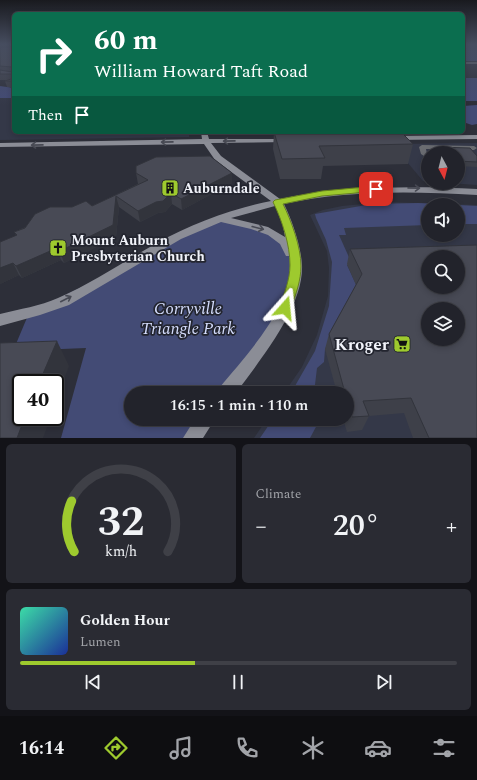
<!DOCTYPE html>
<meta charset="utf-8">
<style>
:root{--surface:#22232b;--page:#2a2b33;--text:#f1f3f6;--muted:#a2a4a9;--line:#3f4047;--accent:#9eca2e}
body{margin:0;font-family:Spectral,serif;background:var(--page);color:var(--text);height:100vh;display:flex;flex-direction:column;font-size:15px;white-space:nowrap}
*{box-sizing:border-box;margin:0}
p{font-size:13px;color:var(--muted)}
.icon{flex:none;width:22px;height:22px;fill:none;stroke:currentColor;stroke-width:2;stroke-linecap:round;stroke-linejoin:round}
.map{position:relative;height:438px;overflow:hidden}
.panel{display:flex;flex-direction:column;gap:6px;padding:6px;background:#131318;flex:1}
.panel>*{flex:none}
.top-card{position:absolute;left:12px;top:12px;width:453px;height:122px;border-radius:6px;box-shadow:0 2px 6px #0003,0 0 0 1px var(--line);background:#0b6e4f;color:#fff;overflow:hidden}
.needle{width:26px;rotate:173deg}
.controls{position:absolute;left:421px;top:146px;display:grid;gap:8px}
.controls a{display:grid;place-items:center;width:44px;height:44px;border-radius:50%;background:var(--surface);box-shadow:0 2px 6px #0003,0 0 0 1px var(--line);font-size:20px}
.speed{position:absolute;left:12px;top:374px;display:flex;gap:8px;font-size:20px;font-weight:700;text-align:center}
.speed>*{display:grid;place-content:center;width:52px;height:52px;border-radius:50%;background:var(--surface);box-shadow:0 2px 6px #0003,0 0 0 1px var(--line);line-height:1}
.speed .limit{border:2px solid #111;border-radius:6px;background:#fff;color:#111}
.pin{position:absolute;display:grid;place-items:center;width:34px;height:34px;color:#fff;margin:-17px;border-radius:8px;box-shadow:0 2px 6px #0006}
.me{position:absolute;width:44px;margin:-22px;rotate:18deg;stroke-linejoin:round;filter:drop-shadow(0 0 3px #0008)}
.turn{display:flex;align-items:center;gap:14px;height:84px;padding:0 16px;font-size:18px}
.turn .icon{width:52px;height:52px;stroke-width:2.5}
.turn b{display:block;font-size:28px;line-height:34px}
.then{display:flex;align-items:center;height:38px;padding:0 16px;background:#0003;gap:8px;font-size:15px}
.big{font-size:30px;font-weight:600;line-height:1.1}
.panel .tile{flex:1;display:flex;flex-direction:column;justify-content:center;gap:6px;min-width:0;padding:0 14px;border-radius:6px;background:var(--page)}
.panel .dial{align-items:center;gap:0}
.dial svg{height:104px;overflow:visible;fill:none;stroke:var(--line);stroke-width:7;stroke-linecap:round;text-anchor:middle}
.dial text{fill:var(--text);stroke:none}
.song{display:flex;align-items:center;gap:12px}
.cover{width:48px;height:48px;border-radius:6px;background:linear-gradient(135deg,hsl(160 70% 55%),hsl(230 70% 35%))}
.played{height:4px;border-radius:2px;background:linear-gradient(90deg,var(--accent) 40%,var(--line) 40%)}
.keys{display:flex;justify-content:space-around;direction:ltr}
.heat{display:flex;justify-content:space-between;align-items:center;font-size:22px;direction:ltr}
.panel .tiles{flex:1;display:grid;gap:6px;grid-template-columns:1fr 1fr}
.tile:last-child{grid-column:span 2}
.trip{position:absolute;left:124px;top:386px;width:230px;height:40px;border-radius:20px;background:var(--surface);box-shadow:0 2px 6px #0003,0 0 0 1px var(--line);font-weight:600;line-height:40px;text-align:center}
.menu{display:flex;height:64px;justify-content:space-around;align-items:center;background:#0e0e11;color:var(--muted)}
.menu .icon{width:28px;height:28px}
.menu .on{color:var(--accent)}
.menu b{font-size:18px;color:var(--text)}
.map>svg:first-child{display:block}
.built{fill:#343848;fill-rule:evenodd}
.green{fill:#434b75}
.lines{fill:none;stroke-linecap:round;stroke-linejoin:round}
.lane{fill:#6a6c71;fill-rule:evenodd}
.street{fill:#6a6c71;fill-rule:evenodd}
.secondary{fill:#8b8d96;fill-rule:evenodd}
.wall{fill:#3e4049}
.shaded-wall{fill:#32343c}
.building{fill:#484a55;stroke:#32343c;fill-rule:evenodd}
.oneway{stroke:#474953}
.route{fill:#9eca2e;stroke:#67831e}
.labels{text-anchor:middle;stroke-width:3.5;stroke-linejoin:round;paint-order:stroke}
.poi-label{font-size:14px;font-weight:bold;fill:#f1f3fa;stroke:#23252f;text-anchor:start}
.near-park-label{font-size:17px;font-style:italic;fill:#d4dcfc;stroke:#23252f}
.near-poi-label{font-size:17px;font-weight:bold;fill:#f1f3fa;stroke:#23252f;text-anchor:end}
</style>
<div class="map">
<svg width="477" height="438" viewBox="0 0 477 438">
<rect width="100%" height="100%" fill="#2d2f39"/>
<path class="built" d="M0,98H14V132H189V137L0,140Z
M477,143V185L449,183H458V153H428V182L423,181L392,144Z
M384,202L477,205V438H254L267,419H347V393H284L302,367L317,335L328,296L329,268L327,251L310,215L323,210L342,206ZM428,205H458V235H428ZM428,257H458V287H428ZM428,309H458V339H428Z"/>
<path class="green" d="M463,44H477V61H463Z
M463,78H477V101H463Z
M0,86L14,88V98H0Z
M477,105V124L472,125L463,122V106Z
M418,203L458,205H428V225L344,228L346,235H339L352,264L347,265L358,289L325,349L324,362L317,368L314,393H291L315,351L329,306L332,262L326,240L316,218L315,214L372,204Z
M458,205L477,206V224H458Z
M220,219L265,230L294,252L285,308L226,393H131V419H206L192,438H61L86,348L13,351L29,313Z
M273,419H316L317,425L310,438H260Z"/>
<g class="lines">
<path class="lane" d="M422,145L474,146L477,148L474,150L426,149L427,154L424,156L421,154L419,147Z"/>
<path class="street" d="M463,62H477V64H463Z"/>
<path class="secondary" d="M201,132H207L209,139H289L291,140L287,142L211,143L221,156L280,199C345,186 411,186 477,189V195C412,191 347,190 284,204C292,220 301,246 302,265C304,307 260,360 236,393H218L220,387C247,354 297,303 289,256H286L280,244L268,235L251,229L221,222L181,239L69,305L40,315L0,326V314C20,309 40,306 58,298C93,283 124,261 157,243C192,224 231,209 271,201L215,160L204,144L0,147V143L202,139ZM275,206L282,220L285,237L268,227L231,218Z
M477,135V139L393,140L390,138L393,136Z
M195,419H215L203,438H183Z"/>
</g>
<path class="wall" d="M0,44H14V87H7L5,81L9,80H0Z
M274,132H401L413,144L408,164L323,166L321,179H280L273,149Z
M437,147L477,156V167L458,166V153H437L436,151Z
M136,173H232V183L182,210L172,204L165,212L158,213L140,222L119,207L116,237L64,263L61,260L22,278L19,275L0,284L16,235L14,232L72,207L92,206L138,184Z
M350,249L477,438H413L404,413L369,416L362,430L347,432L343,419H347V393H337L325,349L329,334L356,285L347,264Z"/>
<path class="shaded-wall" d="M232,173V183L182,210L181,199Z
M171,193L172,204L165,212L158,213L140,222L138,211Z
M116,196L119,207L116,237L64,263L60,251Z
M57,248L61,260L22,278L16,266Z
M13,263L19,275L0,284V268Z
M57,341L69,366L55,405V383H39Z
M25,417H51L43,438H17Z"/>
<path class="building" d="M14,44V74H0V70L12,72L14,71L12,67L0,66V47H12Z
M14,78V81H5Z
M274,132H401L413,144L319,146L325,158L282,159Z
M437,147L470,148L477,156V162L458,161V153H441Z
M210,156L232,173L181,199L171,193L163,201L156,202L138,211L116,196L113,225L60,251L57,248L16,266L13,263L0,268V242L17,235L14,232L25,228L35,214L50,207H72L86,201L92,206L148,180L136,173V166L156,157Z
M477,245V438H429L411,398L363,401L369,416L352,417L347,399V393H345L329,334L362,274L350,249ZM428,257H458V287H428ZM428,309H458V339H428Z
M57,341L39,383H21V417H25L17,438H0V343Z"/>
<defs><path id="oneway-shaft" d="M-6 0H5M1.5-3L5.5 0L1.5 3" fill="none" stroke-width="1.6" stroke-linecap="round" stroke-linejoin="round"/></defs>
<g class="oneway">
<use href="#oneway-shaft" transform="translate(229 141) rotate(179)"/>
<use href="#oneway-shaft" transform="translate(167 142) rotate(179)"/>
<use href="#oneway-shaft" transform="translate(37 145) rotate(179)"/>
<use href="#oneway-shaft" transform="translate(414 188) rotate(1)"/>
<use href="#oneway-shaft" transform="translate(258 228) rotate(14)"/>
<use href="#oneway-shaft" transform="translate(66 299) rotate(-27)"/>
</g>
<linearGradient id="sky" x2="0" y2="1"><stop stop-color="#191a1f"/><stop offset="0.42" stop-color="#464d5f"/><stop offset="1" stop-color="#464d5f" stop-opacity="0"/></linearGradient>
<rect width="477" height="105" fill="url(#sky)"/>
<path class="route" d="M376,186L381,189L379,191L322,196L283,204C291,220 301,247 301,266C301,280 296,294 291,308L289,311H281L279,308C284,294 290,280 290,265C290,245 282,220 273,202L275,200L322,191Z"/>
<defs>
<g id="building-square" transform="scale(0.9)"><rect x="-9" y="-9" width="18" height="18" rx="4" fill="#9eca2e" stroke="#23252f"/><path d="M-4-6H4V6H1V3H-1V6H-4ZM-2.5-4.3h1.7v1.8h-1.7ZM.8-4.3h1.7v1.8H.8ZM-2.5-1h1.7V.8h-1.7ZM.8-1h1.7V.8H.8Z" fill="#111"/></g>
<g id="church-square" transform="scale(0.9)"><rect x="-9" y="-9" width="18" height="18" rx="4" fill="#9eca2e" stroke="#23252f"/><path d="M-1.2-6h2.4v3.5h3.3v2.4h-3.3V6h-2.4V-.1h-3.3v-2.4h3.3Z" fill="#111"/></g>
<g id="supermarket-square" transform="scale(0.9)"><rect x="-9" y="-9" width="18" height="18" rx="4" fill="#9eca2e" stroke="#23252f"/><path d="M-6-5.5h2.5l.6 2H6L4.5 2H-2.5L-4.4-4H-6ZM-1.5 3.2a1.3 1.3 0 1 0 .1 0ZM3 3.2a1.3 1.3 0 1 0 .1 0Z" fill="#111"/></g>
</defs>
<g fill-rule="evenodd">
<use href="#building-square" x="170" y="188"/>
<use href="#church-square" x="58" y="248"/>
<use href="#supermarket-square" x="402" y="344"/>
</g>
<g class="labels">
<g class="poi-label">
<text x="183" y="193">Auburndale</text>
<text x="71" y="245">Mount Auburn<tspan x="71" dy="16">Presbyterian Church</tspan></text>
</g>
<g class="near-park-label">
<text x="188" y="314">Corryville<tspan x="188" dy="20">Triangle Park</tspan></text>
</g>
<g class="near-poi-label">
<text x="389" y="350">Kroger</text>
</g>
</g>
</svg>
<div class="controls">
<a><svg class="needle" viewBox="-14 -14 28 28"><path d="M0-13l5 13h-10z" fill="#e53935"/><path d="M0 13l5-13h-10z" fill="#a2a4a9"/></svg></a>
<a><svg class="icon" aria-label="sound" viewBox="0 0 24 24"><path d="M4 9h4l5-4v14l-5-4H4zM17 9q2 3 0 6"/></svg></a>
<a><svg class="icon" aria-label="search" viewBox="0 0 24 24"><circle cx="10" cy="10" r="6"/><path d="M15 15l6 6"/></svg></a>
<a><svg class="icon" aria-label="layers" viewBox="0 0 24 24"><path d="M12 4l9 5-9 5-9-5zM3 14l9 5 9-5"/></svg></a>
</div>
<div class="speed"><div class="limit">40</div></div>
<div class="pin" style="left:376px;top:189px;background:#d93025"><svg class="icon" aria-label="arrive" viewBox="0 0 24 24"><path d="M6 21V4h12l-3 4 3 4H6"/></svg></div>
<svg class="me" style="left:285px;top:308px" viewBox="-20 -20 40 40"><path d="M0-17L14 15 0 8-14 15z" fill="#9eca2e" stroke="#fff" stroke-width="4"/></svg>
<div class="trip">16:15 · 1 min · 110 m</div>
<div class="top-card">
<div class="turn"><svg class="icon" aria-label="right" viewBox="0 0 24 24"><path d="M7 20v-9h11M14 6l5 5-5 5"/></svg><div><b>60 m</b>William Howard Taft Road</div></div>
<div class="then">Then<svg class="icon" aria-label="arrive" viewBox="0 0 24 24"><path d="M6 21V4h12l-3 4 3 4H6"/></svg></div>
</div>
</div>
<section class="panel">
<div class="tiles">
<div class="tile dial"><svg viewBox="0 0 100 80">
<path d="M14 69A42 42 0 1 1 86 69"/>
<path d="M14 69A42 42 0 0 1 12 30" stroke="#9eca2e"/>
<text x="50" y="56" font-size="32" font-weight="700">32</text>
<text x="50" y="72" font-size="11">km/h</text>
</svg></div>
<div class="tile"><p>Climate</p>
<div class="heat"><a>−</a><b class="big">20°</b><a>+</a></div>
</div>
<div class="tile">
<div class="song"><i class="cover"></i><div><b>Golden Hour</b><p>Lumen</p></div></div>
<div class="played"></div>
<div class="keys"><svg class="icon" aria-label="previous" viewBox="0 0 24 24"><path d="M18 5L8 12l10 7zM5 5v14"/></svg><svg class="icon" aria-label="pause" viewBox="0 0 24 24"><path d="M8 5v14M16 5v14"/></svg><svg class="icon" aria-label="next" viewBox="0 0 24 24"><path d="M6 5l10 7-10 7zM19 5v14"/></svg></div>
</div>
</div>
</section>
<nav class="menu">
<b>16:14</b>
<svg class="icon on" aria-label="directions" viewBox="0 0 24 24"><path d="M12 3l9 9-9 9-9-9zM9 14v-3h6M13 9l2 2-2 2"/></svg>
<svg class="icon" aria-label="music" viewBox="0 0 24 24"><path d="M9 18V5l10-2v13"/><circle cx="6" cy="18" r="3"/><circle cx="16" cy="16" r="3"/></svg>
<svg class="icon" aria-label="phone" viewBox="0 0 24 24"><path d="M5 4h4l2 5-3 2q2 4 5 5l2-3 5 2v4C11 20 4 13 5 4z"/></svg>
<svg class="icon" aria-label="climate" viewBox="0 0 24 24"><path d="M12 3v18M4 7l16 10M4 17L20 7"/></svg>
<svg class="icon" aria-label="car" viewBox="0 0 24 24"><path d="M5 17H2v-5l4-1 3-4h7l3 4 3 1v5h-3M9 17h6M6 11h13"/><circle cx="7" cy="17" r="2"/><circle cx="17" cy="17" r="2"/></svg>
<svg class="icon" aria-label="filters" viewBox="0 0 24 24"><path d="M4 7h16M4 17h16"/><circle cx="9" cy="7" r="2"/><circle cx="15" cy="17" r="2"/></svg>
</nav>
